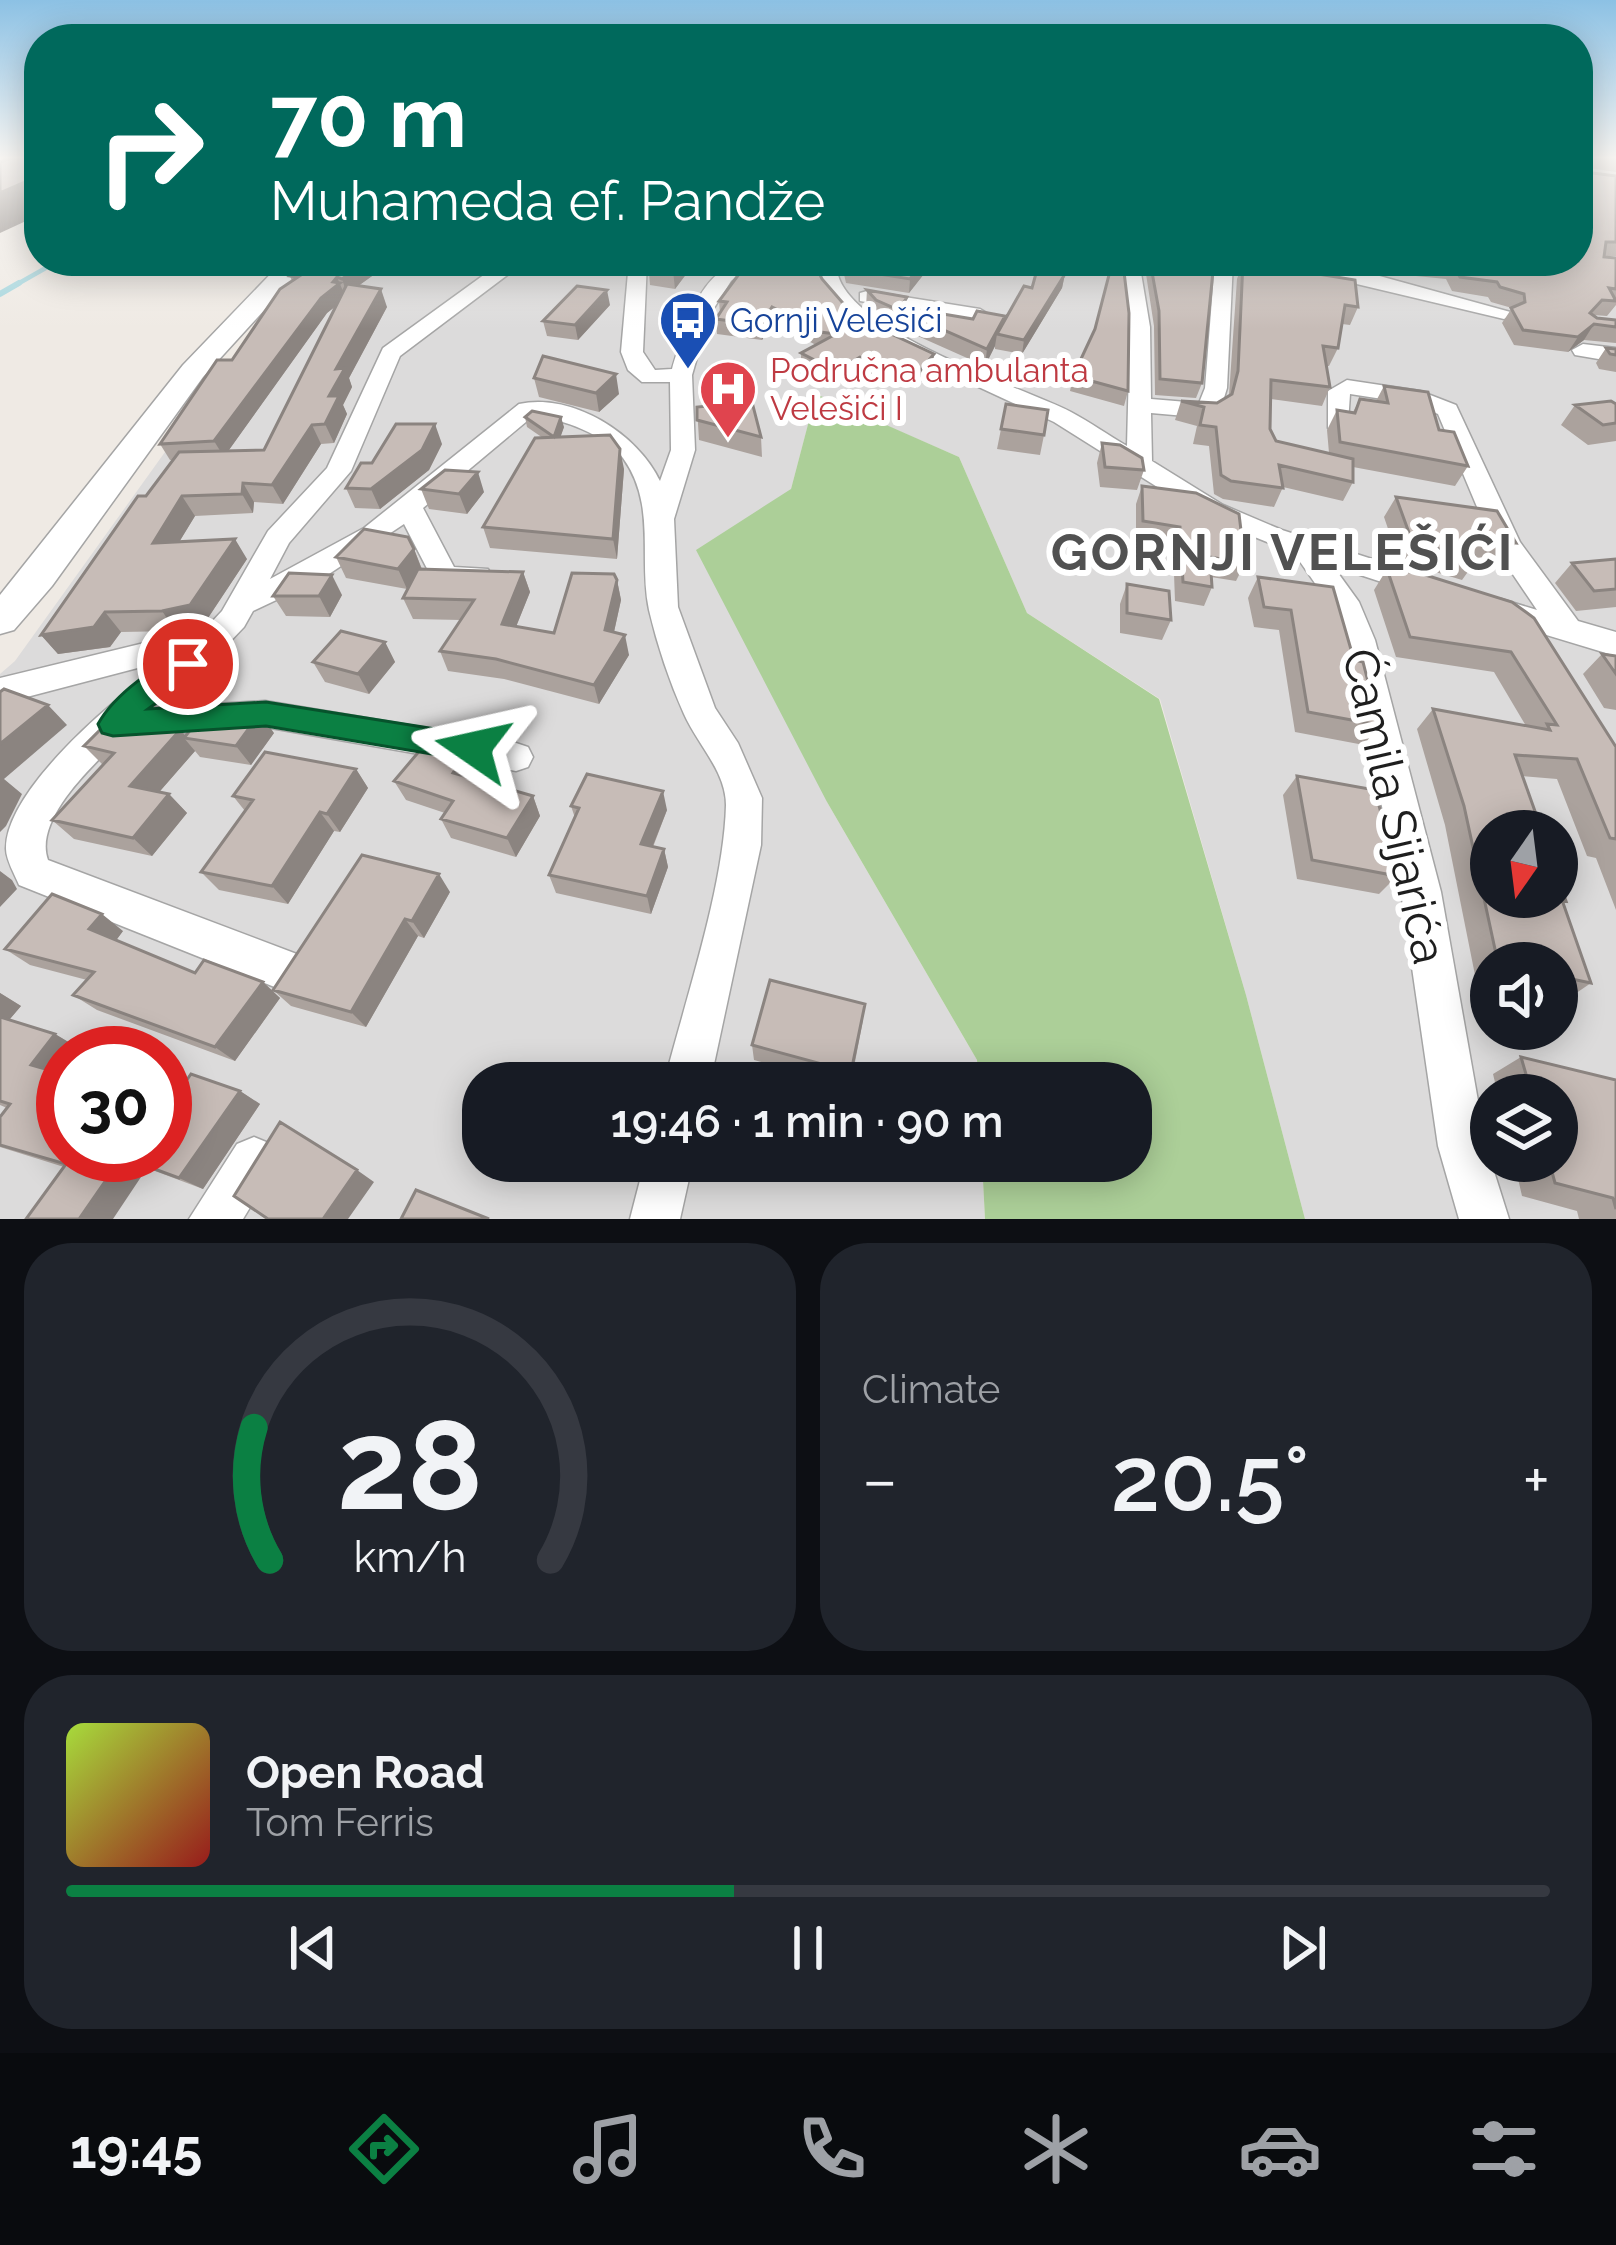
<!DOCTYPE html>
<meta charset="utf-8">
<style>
:root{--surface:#171b24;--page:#20242c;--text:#f1f3f6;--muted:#9ea1a6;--line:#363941;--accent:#0b8043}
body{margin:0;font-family:Raleway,sans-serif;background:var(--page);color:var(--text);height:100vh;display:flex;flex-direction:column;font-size:45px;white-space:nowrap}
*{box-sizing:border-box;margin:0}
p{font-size:39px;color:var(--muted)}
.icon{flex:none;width:66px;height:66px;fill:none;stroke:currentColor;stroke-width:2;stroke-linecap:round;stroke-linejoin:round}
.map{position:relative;height:1219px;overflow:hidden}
.drawer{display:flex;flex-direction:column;gap:24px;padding:24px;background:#0d0f14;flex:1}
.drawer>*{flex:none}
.top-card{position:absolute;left:24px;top:24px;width:1569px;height:252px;border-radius:48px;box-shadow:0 6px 30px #0003;background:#00695c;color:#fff;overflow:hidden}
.needle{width:78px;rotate:194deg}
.tools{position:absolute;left:1470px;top:810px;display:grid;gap:24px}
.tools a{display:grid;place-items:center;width:108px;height:108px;border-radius:50%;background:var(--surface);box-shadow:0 6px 30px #0003;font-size:60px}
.speed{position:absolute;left:36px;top:1026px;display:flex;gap:24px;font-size:60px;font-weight:700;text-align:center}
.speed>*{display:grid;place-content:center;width:156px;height:156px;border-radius:50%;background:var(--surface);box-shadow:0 6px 30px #0003;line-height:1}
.speed .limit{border:18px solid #d22;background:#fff;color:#111}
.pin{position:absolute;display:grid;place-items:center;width:102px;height:102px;color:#fff;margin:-51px;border:6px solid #fff;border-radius:50%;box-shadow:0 3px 12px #0007}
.me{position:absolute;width:132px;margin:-66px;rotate:281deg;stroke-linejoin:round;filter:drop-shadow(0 0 9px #0008)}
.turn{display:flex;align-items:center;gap:42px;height:252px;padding:0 48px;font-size:54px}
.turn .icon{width:156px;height:156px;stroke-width:2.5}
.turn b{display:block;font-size:84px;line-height:102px}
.big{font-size:90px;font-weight:600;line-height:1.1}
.drawer .tile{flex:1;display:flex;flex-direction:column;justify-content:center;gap:18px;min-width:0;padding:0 42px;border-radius:48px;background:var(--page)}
.drawer .dial{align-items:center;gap:0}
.dial svg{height:312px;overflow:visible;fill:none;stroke:var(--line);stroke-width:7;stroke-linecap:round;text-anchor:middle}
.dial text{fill:var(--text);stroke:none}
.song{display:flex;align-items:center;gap:36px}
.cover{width:144px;height:144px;border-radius:18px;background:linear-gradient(135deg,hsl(80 70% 55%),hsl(0 70% 35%))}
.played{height:12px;border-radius:6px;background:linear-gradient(90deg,var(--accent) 45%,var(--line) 45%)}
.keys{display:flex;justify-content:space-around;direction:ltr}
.heat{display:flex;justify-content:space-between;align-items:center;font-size:66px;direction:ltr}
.drawer .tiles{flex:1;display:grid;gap:24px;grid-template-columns:1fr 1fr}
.tile:last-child{grid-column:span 2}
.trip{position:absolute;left:462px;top:1062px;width:690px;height:120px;border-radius:48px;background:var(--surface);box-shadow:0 6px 30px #0003;font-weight:600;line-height:120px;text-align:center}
.menu{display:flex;height:192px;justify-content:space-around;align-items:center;background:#090b0e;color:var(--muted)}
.menu .icon{width:84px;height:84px}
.menu .active{color:var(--accent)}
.menu b{font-size:54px;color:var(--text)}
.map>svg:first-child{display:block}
.residential{fill:#dcdbdb;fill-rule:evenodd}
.forest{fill:#accf98}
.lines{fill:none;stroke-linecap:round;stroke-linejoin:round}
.stream-far1{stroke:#a3d5dd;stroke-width:4.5}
.stream{stroke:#a3d5dd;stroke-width:6}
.minor-casing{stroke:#a5a5a5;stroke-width:3}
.tertiary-casing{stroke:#a5a5a5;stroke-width:3}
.minor{fill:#fff;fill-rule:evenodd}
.tertiary{fill:#fff;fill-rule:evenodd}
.wall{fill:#aba29d;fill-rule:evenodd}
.shaded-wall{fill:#8b8480}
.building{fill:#c7bcb7;stroke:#8b8480;stroke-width:3}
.route{fill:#0b8043;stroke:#07532c;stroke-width:3}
.labels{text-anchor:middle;stroke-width:12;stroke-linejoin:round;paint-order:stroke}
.far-transit-label{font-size:33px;fill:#164399;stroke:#fff;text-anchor:start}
.far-health-label{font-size:33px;fill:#be3a42;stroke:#fff;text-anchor:start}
.near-street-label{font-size:48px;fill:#1e1e1e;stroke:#fff}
.district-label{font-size:51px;font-weight:bold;letter-spacing:3px;fill:#515151;stroke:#fff}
</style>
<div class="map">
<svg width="1616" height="1219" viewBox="0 0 1616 1219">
<rect width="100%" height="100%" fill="#efeae4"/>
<path class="residential" d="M1578,158H1616V1219H1305L1246,995L1160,699L1027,613L959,457L816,395L791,489L827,802L977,1060L978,1083H483V1161H982L985,1219H0V674L15,661L272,303L321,261H1578ZM1491,831H1557V897H1491ZM1491,963H1557V1029H1491ZM63,1053H165V1155H63ZM1491,1095H1557V1161H1491Z"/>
<path class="forest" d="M816,394L959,457L1027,613L1159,699L1246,995L1305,1219H985L982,1161H1131V1083H979L977,1060L827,802L696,550L791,489Z"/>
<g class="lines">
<path class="stream-far1" d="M14,286L58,261"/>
<path class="stream" d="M0,294L19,283"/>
<g class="minor-casing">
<path id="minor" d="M503,261H526L400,356L351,471L289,543L270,579L364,528L519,404C572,392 638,434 660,481L671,450L670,382H642L628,370L621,352L629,261H647L643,352L655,370L672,369C685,327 701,261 753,261L731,281L709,316L692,375L695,450L674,519L678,607L715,708L738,743L762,798L761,845L710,1083H664C685,1001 724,887 726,805C726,771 697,744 684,714C670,683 657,644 649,610C638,559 657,505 623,458C604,434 563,419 533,416L423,508L454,567L488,569L492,576L488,583L435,584L404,524L323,578L253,611L244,627L200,673L151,708L265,701L516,743L528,747L533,757L528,767L516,771L265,727L122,737C95,763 33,819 48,860L302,956L308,971L302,986L287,992L19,885C15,875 6,860 6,849C5,788 124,689 172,659L0,704V678L206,628L222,611L268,531L327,468L383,348Z
M819,261H837C827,326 1023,387 1071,412C1090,422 1108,435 1127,446L1130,327L1121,261H1139L1150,327L1151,399L1199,403L1205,388L1215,261H1233L1227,388L1220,411L1208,418L1151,413L1152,461L1223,505L1282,530L1431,578L1436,585L1421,595L1333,566L1359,602L1375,640L1441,892L1486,1146L1509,1219H1459L1438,1146L1401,892L1345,640L1330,605L1294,553L1205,517L1054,422L875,339L837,308L816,272Z
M1299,261H1325L1514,313L1504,319L1344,281Z
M867,291L980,309L990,315L980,321L860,301V293Z
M1583,344L1616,348V362L1575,355L1572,350Z
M1347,380L1420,391L1456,405L1520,542L1578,621L1616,632V656L1490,618L1486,610L1490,602L1501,599L1537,610L1493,545L1438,414L1415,404L1350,394L1348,423L1336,430L1328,428V391Z
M254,1137L271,1144L278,1161L243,1219H189L237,1144Z
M645,1161H693L680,1219H630Z"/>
</g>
<g class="tertiary-casing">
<path id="tertiary" d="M283,261H309L203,377L52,586L14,630L0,634V595L183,365Z"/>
</g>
<use href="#minor" class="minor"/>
<use href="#tertiary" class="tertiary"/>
</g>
<path class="wall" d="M1578,158H1616V172L1582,167L1585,172L1616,176V256H1604L1616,258V305L1607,316L1593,315L1597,318L1616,320V343L1584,340L1568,352L1514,345L1502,323L1512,308L1491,302L1488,297L1452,291L1446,279L1406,275L1400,261H1578Z
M309,261H393L358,286L387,307L349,378L352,387L343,405L347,414L334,443L321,444L283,504L254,502L253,513L195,516L179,542L247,559L204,624L176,631L121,632L110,647L58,654L41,635L173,460H170L160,444L232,360L292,281L290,276ZM337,305L264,450L228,451L327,313Z
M648,261H696L675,289L650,285Z
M815,261L814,264L822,279L855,317L934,354L932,369L916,388L859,372L836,386L801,369V353L816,345L772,322L762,340L717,334L716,319L720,313L719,301Z
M841,261H931V265L909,293L846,283Z
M1144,261H1214L1202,383L1196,398L1155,395L1154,326Z
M1243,262L1358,307L1350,325L1342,324L1338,348L1329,366H1327L1330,387L1322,406L1271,399L1270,429L1276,441L1329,453L1327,430L1337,410L1353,412L1360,399L1376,401L1384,386L1439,430L1468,466L1455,486L1353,467V482L1343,501L1283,487L1274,507L1223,499L1214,494L1209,446L1193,444L1197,426L1175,420L1181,401L1217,403L1229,395L1237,279Z
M1065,274L1062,288L1022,354L995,349V346L985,366L875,317L866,307L867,290L906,307L973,319L1005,316L1004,323L1032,288Z
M610,305L578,340L547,336L543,321Z
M1606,348L1616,349V372L1599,369L1596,363Z
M1073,376L1128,391L1124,406L1070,391Z
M534,378L619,394L599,412L539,397Z
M1006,404L1044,435L1040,455L997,449Z
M1616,404V441L1588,445L1561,425L1575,405Z
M697,407L761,437L762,457L699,440Z
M525,417L564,427L560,437L624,469L617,559L490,548L483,527L543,438L527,427Z
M1102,443L1144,470L1137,490L1100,487L1097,463Z
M442,444L429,470L380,509L355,508L346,488L372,463Z
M1142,486L1245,563L1236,581L1211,577L1212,587L1204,606L1175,601L1173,546L1136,540V504Z
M421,489L484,492L467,514L429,509Z
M1396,497L1516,543L1500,564L1475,562L1462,580L1399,561L1384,517Z
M414,549L422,569L523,572L530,592L516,627L554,633L617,580L621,600L614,632L629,655L599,704L504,679L448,671L440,651L461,620L413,619L403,598L407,589L346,578L336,557Z
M1616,559V607L1576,611L1555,583L1572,563Z
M1387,569L1512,602L1616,747V910L1596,858L1587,856L1557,779L1522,776L1566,901L1563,903L1591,983L1566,1000L1557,998V963H1491V983L1476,980L1445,825L1417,729L1433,709L1526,726L1494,672L1396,657L1374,590Z
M1258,577L1354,660L1379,725L1364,745L1295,732L1279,630L1254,627L1248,598Z
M1127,584L1171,620L1162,640L1120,633V604Z
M342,595L330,617L286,616L273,596Z
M385,642L395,662L369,694L325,682L313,662Z
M1602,654L1616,656V710L1604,708L1583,674Z
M180,730L185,735L274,733L251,765L200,757L195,751L159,792L169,794L187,813L152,856L74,839L52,820L103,765L84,746Z
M466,754L476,773L472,779L533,796L540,816L516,857L451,838L441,819L445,813L406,800L394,781Z
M356,769L368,788L340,832L334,831L288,904L219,890L201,872L245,811L233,796Z
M1297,776L1397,876L1379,894L1297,879L1283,795Z
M571,806L667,810L653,847L664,849L668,867L651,914L556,893L549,875L575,818Z
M450,892L424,938L418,936L366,1027L291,1006L273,990Z
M123,931L116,940L195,973L263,982L280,998L235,1061L97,1010L73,995L87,980L30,965L5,949Z
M0,993L21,1006L9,1020L55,1034L80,1049L77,1053H63V1155H165L240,1091L260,1104L203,1189L147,1168L64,1167L0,1147V1117L7,1108L0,1105Z
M863,1020L851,1083H840L754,1060L752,1045Z
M1521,1057L1616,1080V1219H1579L1577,1211L1522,1196L1514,1161H1557V1095H1498L1493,1074Z"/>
<path class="shaded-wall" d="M39,176V215L0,233V193Z
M368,261H393L347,294L342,279Z
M681,261H696L675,289L673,271Z
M924,261H931V265L909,293L910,279Z
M1065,274L1062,288L1022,354L1024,340Z
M337,277L346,298L327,313L224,457L214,441Z
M381,289L387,307L349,378L352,387L343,405L347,414L334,443L325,424L329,396L336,369Z
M607,290L610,305L578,340L575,325Z
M772,307V322L762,340L761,325Z
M1005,316L1001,335L997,334L995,346L985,366L987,349Z
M1594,324L1584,340L1568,352L1578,337Z
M934,354L932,369L916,388L918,373Z
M860,357L859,372L836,386V371Z
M616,374L619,394L599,412L596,393Z
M561,417L564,427L557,447L554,437Z
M435,424L442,444L429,470L380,509L371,489Z
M312,425L321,444L283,504L272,485Z
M620,449L624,469L617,559L613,539Z
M478,472L484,492L467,514L459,494Z
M243,483L254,502L253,513L242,494Z
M182,496L195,516L167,562L153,543Z
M235,539L247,559L204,624L176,631L162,611Z
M414,549L422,570L407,589L398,569Z
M523,572L530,592L509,644L502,624Z
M332,575L342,595L330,617L319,596Z
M617,580L621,600L610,650L605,630Z
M105,612L121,632L110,647L58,654L41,635Z
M625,635L629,655L599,704L594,685Z
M385,642L395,662L369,694L358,674Z
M48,705L67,725L4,779L22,794L6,826L0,832V744Z
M260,713L274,733L251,765L236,746Z
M180,730L188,738H184L195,751L148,805L130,786Z
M466,754L476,773L462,793L453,773Z
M356,769L368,788L340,832L327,814Z
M663,791L667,810L646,863L641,844Z
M169,794L187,813L152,856L133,838Z
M533,796L540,816L516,857L507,838Z
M320,812L334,831L288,904L272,886Z
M664,849L668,867L651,914L647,896Z
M0,871L12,880L17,889L0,907Z
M439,874L450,892L424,938L412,921Z
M102,914L123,931L112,946L89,929Z
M405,919L418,936L366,1027L351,1012Z
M263,982L280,998L235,1061L215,1047Z
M0,993L21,1006L4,1026L0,1024Z
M55,1034L80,1049L77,1053H63V1072L57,1079L31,1065Z
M240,1091L260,1104L203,1189L179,1178Z
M122,1157L147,1168L113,1219H79Z
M357,1170L374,1182L348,1219H323Z"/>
<path class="building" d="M10,158H39V176L0,193V162Z
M1578,158H1584L1581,168L1585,172L1616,176V242H1606L1604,257L1616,258V289L1609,288L1616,301L1602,300L1590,313L1597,318L1616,320V327L1594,324L1578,337L1523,330L1511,308L1525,302L1524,294L1500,287L1497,282L1460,277L1453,265L1417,261H1578Z
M309,261H368L342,279L337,277L333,282L340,283L321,298L214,441L160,444L217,360H232L280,289L298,277L290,276Z
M648,261H681L673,271L648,267Z
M752,261H813L822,279L855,317L934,354L918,373L860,357L836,371L801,353L836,334L820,332L772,307L761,325L716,319L727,302L719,301L742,270Z
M845,261H924L910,279L847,269Z
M1150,261H1214L1202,383L1160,379L1159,311Z
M1243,262L1355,280L1358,307L1345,305L1338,348L1323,346L1330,387L1271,380L1270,429L1276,441L1353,459V482L1279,465L1283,488L1231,481L1221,475L1216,427L1200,425L1204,407L1181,401L1217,403L1232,394L1238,371Z
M1037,270L1065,274L1024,340L997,334L1024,286L1032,288Z
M1110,271L1124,272L1129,313L1128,391L1073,376L1095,329Z
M347,284L381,289L336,369L345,368L329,396H339L325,424L312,425L272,485L243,483L242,494L182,496L153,543L235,539L190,605L162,611L105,612L94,627L41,635L138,496H146L179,452L264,450Z
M577,286L607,290L575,325L543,321Z
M867,290L907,297L901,307L973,319L977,311L1005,316L987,349L876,300Z
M1606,348L1616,349V355L1610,354Z
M543,356L616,374L596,393L534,378Z
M1384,386L1428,392L1439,430L1454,432L1468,466L1340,442L1337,410L1355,413L1360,399L1388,403Z
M1611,401L1616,404V423L1603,425L1575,405Z
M752,402L761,437L697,420V407Z
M1006,404L1048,410L1044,435L1001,429Z
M532,411L561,417L554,437L525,417Z
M396,424H435L422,450L371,489L346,488L361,463H372Z
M610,435L620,449L613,539L483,527L535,438Z
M1102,443L1120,445L1142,458L1144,470L1105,467Z
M445,470L478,472L459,494L421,489Z
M1142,486L1196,493L1239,514L1245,563L1210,557L1212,587L1183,582L1180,527L1143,521Z
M1396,497L1497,511L1516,543L1467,539L1476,560L1412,541Z
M364,529L408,537L414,549L398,569L336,557Z
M1616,559V589L1594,591L1572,563Z
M418,569L523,572L502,624L554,633L572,573L614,574L617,580L605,630L625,635L594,685L496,659L440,651L474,600L403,598Z
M1387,569L1419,573L1512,602L1534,618L1616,747V839L1610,838L1577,759L1515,755L1542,831H1491V897H1557V875L1566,901L1562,900L1591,983L1557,976V963H1498L1464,806L1433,709L1550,730L1547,724L1557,725L1511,652L1410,637Z
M289,573L332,575L319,596H273Z
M1258,577L1333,587L1354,660L1363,662L1379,725L1308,712L1291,610L1264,607Z
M1127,584L1169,591L1171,620L1127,613Z
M341,631L385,642L358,674L313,662Z
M1602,654L1616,656V674Z
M4,689L48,705L0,744V692Z
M260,713L236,746L184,738L202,715Z
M137,720L180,730L130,786L169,794L133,838L52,820L114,753L84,746L108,722Z
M427,742L466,754L453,773L533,796L507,838L441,819L453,801L394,781Z
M265,752L356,769L327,814L320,812L272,886L201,872L253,800L233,796Z
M587,774L663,791L641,844L664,849L647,896L549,875L579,808L571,806Z
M1297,776L1375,790L1397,876L1312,860Z
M362,855L439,874L412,921L405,919L351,1012L273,990Z
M52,894L102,914L89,929L195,973L204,960L263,982L215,1047L73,995L94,972L5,949Z
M770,980L865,1004L851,1072L752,1045Z
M0,1017L55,1034L31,1065L63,1074V1155H165V1111L191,1074L240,1091L179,1178L122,1157L79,1219H26L66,1164L0,1145V1117L10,1104L0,1101Z
M1521,1057L1616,1080V1209L1613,1198L1555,1183L1549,1161H1557V1095H1532Z
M280,1122L357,1170L323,1219H268L234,1196Z
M416,1190L489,1219H401Z"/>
<linearGradient id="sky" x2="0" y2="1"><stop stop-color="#8cc1e4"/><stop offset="0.48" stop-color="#f8f6f3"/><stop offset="1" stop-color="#f8f6f3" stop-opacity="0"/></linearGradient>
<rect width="1616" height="329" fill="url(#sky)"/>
<path class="route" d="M188,653L199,657L203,664L199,672L148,709L266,702L473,735L484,739L489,748L484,757L473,761L266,726L113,736L102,733L98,724C114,695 157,663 188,653Z"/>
<defs>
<g id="bus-pin" transform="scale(3)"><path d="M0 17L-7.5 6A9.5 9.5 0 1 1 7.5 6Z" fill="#1a4fb4" stroke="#fff"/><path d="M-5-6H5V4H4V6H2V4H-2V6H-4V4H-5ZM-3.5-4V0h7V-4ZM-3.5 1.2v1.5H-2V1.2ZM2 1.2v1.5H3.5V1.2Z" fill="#fff"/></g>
<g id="hospital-pin" transform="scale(3)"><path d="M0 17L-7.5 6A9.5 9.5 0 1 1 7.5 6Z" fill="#e0444e" stroke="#fff"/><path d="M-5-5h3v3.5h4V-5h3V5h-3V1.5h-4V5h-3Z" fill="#fff"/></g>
</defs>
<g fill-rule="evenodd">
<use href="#bus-pin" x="688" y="320"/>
<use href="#hospital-pin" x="728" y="389"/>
</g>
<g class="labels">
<g class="far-transit-label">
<text x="730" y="332">Gornji Velešići</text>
</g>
<g class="far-health-label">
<text x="770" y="382">Područna ambulanta<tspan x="770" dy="38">Velešići I</tspan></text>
</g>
<g class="near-street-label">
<text transform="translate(1395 806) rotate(77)" y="17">Ćamila Sijarića</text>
</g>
<g class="district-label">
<text x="1283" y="570">GORNJI VELEŠIĆI</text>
</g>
</g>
</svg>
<div class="tools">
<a><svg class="needle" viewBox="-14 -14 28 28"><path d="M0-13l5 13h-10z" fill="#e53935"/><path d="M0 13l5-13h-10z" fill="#9ea1a6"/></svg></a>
<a><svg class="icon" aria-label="sound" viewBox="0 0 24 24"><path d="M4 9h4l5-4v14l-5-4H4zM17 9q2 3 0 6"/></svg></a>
<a><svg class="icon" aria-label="layers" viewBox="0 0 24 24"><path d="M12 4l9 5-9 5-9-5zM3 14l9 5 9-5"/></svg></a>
</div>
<div class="speed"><div class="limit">30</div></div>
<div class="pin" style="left:188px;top:664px;background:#d93025"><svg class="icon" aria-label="arrive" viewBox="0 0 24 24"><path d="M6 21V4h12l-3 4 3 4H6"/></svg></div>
<svg class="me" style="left:473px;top:748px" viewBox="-20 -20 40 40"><path d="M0-17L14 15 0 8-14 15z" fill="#0b8043" stroke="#fff" stroke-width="4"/></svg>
<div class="trip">19:46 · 1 min · 90 m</div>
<div class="top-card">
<div class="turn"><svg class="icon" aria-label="right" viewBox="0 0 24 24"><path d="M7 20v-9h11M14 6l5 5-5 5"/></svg><div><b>70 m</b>Muhameda ef. Pandže</div></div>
</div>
</div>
<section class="drawer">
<div class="tiles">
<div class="tile dial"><svg viewBox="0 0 100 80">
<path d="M14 69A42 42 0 1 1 86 69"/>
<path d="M14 69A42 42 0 0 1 10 35" stroke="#0b8043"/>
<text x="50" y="56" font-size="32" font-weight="700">28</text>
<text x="50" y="72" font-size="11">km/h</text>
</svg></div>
<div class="tile"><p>Climate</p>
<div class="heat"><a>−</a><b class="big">20.5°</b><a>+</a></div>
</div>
<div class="tile">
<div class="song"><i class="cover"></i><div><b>Open Road</b><p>Tom Ferris</p></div></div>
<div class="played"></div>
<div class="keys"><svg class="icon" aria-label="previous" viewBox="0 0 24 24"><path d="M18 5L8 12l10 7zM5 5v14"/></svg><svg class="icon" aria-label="pause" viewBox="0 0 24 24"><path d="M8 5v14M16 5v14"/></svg><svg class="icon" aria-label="next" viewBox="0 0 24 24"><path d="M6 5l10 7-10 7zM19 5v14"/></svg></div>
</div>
</div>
</section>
<nav class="menu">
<b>19:45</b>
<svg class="icon active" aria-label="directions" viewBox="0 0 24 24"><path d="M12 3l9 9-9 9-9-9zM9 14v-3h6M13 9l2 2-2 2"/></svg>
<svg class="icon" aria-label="music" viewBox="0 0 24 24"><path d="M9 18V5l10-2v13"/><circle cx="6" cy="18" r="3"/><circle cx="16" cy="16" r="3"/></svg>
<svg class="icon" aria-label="phone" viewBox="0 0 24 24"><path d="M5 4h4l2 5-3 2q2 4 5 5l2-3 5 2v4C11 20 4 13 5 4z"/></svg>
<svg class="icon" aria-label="climate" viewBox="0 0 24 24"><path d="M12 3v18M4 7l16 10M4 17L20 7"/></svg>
<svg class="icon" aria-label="car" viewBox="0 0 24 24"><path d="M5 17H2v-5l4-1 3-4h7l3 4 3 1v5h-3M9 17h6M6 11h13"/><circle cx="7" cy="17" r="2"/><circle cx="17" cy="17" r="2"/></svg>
<svg class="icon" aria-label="filters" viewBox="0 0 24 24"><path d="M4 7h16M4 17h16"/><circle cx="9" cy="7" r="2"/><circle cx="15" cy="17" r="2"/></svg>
</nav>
